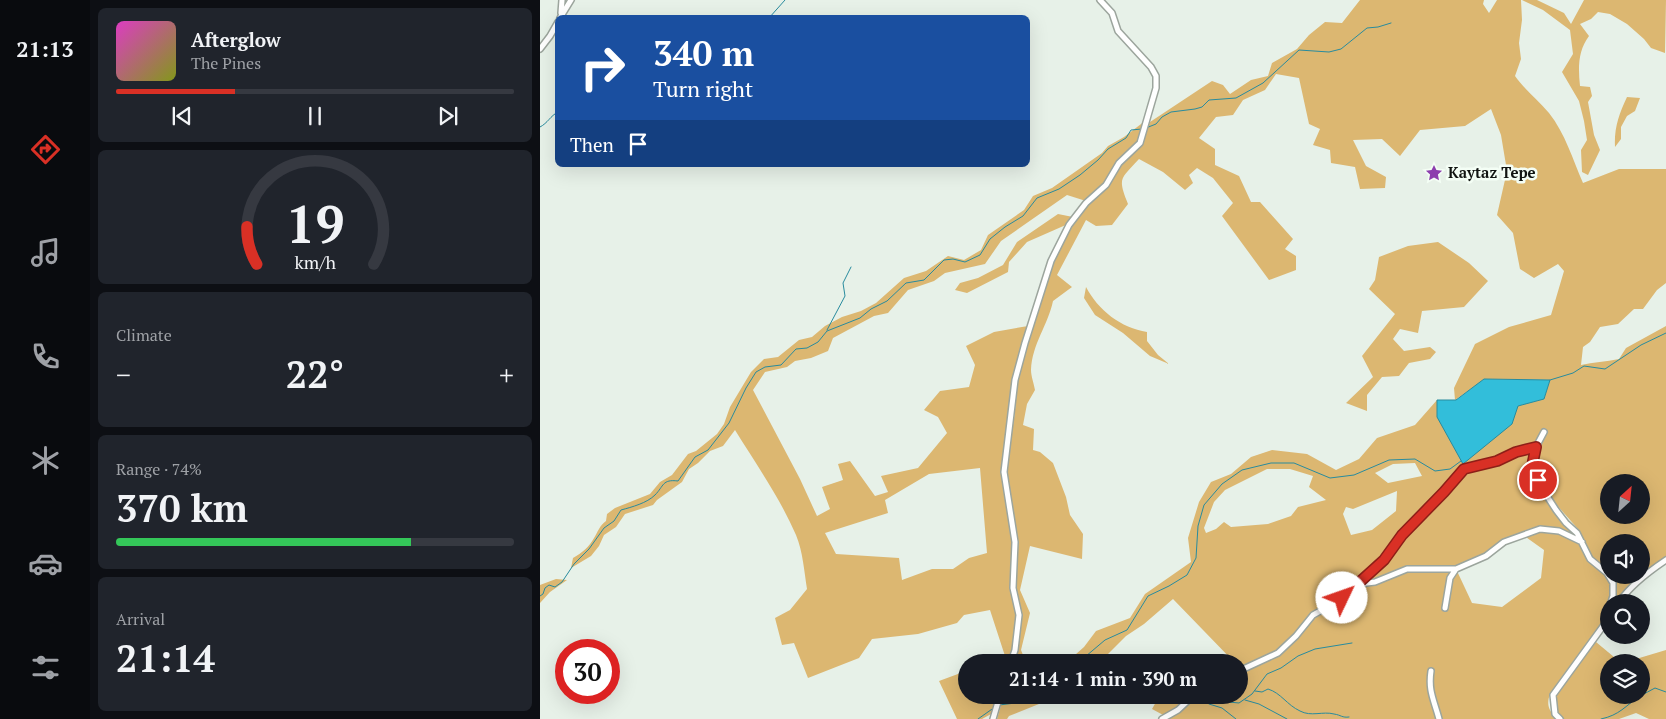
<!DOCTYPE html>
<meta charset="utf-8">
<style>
:root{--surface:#171b24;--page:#20242c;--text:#f1f3f6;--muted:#9ea1a6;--line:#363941;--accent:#d93025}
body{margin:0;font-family:"PT Serif",serif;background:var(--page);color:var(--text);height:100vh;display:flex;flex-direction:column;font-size:19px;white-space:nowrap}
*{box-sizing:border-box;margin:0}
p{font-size:16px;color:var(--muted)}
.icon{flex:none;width:28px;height:28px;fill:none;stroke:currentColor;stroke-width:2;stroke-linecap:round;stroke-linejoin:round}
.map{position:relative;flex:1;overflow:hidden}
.sheet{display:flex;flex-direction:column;gap:8px;padding:8px;background:#0d0f14;width:450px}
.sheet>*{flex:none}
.banner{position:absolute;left:15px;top:15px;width:475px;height:152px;border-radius:8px;box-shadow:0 5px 20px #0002;background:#1a4fa0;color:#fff;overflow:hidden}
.needle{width:32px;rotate:27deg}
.tools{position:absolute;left:1060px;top:474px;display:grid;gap:10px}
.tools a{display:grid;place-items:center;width:50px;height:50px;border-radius:50%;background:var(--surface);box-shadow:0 5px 20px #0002;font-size:25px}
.speed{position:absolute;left:15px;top:639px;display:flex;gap:10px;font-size:25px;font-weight:700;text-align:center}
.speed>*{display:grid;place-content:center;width:65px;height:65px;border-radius:50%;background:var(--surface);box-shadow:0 5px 20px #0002;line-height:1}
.speed .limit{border:8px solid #d22;background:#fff;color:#111}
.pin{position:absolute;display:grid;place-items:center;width:42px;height:42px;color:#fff;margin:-21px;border:2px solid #fff;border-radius:50%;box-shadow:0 1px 5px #0007}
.me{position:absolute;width:55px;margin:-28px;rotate:48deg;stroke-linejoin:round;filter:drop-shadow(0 0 4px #0008)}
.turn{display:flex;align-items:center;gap:18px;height:105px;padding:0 15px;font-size:22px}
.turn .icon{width:65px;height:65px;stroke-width:2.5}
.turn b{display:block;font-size:35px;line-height:42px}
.then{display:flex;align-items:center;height:48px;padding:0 15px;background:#0003;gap:10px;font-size:19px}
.big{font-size:38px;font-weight:800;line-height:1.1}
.sheet .card{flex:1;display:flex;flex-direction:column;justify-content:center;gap:8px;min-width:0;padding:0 18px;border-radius:8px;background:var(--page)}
.sheet .dial{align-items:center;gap:0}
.dial svg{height:130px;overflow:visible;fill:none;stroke:var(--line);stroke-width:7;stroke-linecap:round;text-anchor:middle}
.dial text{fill:var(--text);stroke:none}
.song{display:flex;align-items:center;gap:15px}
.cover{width:60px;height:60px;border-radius:8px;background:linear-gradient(135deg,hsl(310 70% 55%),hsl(70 70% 35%))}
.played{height:5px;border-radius:2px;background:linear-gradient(90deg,var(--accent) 30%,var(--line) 30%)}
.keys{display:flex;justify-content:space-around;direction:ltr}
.heat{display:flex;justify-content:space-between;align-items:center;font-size:28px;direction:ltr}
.charge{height:8px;border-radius:4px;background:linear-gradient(90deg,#34c759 74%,var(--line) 0)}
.trip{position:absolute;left:418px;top:654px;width:290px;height:50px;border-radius:25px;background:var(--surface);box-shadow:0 5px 20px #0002;font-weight:800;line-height:50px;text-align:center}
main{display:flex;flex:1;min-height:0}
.menu{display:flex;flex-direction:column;width:90px;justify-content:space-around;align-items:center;background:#090b0e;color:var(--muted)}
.menu .icon{width:35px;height:35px}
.menu .selected{color:var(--accent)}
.menu b{font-size:22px;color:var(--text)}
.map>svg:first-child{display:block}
.green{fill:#dcb771;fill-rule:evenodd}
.water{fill:#32beda;stroke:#288b9e}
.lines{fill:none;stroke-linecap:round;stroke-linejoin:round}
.stream{stroke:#288b9e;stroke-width:1}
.street-casing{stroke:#9ca59d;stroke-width:8}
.street{stroke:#fff;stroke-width:5}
.route-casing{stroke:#8d1f18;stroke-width:12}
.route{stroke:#d93025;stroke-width:9}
.labels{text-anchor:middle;stroke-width:5;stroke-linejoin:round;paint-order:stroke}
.poi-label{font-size:15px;font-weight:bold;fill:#111411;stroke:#f4fef5;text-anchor:start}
</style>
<main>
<nav class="menu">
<b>21:13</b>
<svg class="icon selected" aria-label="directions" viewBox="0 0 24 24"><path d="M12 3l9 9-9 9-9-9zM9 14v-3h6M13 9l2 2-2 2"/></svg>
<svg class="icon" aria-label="music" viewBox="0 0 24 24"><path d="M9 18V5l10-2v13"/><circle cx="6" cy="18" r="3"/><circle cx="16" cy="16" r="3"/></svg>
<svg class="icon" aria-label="phone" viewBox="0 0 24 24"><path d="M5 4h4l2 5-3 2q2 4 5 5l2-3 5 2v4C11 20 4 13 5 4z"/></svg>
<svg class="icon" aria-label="climate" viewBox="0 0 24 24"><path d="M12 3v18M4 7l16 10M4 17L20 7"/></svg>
<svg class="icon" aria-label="car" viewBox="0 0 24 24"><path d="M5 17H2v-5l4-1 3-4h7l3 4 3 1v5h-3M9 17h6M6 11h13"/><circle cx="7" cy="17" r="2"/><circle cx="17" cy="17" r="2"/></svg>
<svg class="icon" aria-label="filters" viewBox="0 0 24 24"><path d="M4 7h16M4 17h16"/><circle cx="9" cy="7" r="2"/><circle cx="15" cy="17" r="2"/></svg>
</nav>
<section class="sheet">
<div class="card">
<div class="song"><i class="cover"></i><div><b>Afterglow</b><p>The Pines</p></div></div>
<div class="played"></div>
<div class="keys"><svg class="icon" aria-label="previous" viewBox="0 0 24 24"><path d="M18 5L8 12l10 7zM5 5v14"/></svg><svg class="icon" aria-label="pause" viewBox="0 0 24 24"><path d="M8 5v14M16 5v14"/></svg><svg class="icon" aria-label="next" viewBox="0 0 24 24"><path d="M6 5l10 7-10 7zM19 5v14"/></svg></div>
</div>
<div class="card dial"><svg viewBox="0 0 100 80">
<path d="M14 69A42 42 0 1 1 86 69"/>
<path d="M14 69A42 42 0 0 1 8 46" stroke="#d93025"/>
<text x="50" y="56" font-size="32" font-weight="700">19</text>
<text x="50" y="72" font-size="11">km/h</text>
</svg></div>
<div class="card"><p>Climate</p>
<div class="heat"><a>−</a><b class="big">22°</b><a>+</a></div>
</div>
<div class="card"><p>Range · 74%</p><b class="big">370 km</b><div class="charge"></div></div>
<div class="card"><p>Arrival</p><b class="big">21:14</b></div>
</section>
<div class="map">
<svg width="1126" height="719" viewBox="0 0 1126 719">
<rect width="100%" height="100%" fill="#e7f1e8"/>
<path class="green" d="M820,0H944L943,4L949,13L957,0H981L982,20L979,43L981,59L975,76C985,90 998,100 1009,113C1025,133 1033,160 1043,183L1079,169H1126V283L1117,290L1103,309H1094L1078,324L1060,327L1050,342L1043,347L1041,365C1053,362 1066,362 1079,359L1086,348L1126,326V559L1077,602H1074C1077,592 1078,584 1071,575H1101V542H1069V572L1052,558L1038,529L1007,494L993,466L999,449L1007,433L1005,428L995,445L956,459L923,468L843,559L801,597L771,614L754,635L737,651L700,669L699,662H694L633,599L604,624L586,636L567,655L552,662H527L544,647L556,631L590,618L605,594L651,562L648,538L659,502L671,482L691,474L711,457L732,450L767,454L796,470L819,459L837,438L875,425L897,400V417L977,406L1004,399L1010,380L945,379L915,400L914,388L935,344L969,327L1011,315L1024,271L1018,264L994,278L980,269L973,233L957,215L967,171L961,135L951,109L925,126L880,130L860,156L842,139L813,140L826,166L846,177L845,188L820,189L815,167L791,163L790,150L773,145L780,129L769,124L759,78L736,74L725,90L703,100L693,115L676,117L659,138L675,149V165L699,176L711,202H720L753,239L745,249L756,256V270L729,280L682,216L693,203L673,178L657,168L649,175L653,183L645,190L623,172L599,159C581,179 577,177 588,204L572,225L556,226L546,220L517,275L532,287L513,301C508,325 492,344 491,370C491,376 494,384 495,390L487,404L483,425L494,429L493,450L500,452L513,463L526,497L530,515L543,534L542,559L490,546L480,590L490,613L481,650L485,660L500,662H474L477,651L481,615L476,587L477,541L467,473L469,448L474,419L478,381L487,344L512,267L519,250L533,225L548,204L567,187L581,166L602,145L610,122L672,81L683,85L690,94L711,80L728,76L732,63L757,49L769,35L785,22L802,23ZM875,463L882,476L848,483L835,473L853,464ZM727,469H750L773,476L769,487L786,500L758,507L751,516L728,524L691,527L684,522L676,529L666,533L664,528L674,502L685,490ZM1069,482H1101V515H1069ZM857,491L856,511L832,530L811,535L803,514L806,507L813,509Z
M982,0H997L1024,13L1031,24L1044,0H1126L1125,53L1111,48L1104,39L1087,24L1070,14L1058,12L1051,19L1040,24L1049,36C1038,51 1038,67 1040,86L1050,87L1052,96L1048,102L1054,135L1060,150L1048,175L1042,172L1041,150L1047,140L1044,121L1039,101L1022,72L1033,54L1030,30L1003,10Z
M1087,97L1100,98L1095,111L1087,116L1081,127V139L1075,147C1074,128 1079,114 1087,97Z
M605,121L598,142L564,183L546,201L527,195L461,241L445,264L405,273L394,281L368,290L348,313L334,316L293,338L288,351L271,358L255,361L247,367L225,372L213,390L260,479L277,516L290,509L282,487L303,480L298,464L310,461L335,496L348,492L341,476L378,468L407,433L398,417L384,410L400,391L429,387L435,365L426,346L454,332L488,326L464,449L462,472L473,541L471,589L477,614L473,650L469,662H447L465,656L450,610L424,615L417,623L378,634L332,639L319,658L268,678L254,643L242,645L235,618L250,610L267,589C264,571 263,552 256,535C240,498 216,464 195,430L183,446L170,451L158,463L149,469L142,482L117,500L113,505L85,514L76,527L64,535L59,546L51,556L31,568L33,558C42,553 49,547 54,538C58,532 59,526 66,521L67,514L75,508L110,494L120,482L132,475L148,454L156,451L177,434L184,424L190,407L211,372L224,359L238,357L259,340L272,337L285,326L302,317L321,311L336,303L364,278L386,271L408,256L424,260L441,250L448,235L484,210L493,196L512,188L562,153L568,146L584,137ZM440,468L447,553L429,558L413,569H392L362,580L359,558L296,554L285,533L348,513L345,500L389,474Z
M518,214L533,217L528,224L487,242L469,262L468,272L427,293L415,290L420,283L438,278L463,265L477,242Z
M898,242L929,263L948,281L924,307L882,311L878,333L860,329L853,339L864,351L890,347L896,352L890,359L869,363L859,376L842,377L827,395V411L806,403L833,377L822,356L855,314L829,289L835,280L839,257L868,246Z
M546,287C558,310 581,328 607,332V341L618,355L629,364L610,356L583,333L555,315L544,298Z
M994,449L990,466L998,485L1003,495L1016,512L1036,534L1039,540L1000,527L964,539L944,555L916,568L867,566L835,580H828L849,558L865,535L901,500L926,470Z
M1001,531L1018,533L1041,543L1049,560L1066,574L1071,583L1072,596L1063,623L1010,694C1006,705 1009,711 1017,719H901L892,693L890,670C885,693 892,698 897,719H629L640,712L657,695H699V673L739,655L759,637L774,617L804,601L818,587L835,584L868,571H913L911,579L917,571L932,603L962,607L1001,578L1004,550L983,535Z
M16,579L27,580L10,592L0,603V585Z
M1056,642L1080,662H1069V695H1101V662H1086L1126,650V719H1109L1096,713L1079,719H1023L1018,713L1015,695Z
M426,671V695H459L453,713L442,719H417L399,681Z
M464,695H512L499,704L469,716L467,719H457Z
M612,695H651L637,708L625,716L612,709L616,702Z"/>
<path class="water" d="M944,379L1010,380L1004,399L978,406L972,424L923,464L897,417V400H916Z"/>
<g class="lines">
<path class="stream" d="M229,18L245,0
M0,127C8,123 10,116 18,112
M606,128L616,124L622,117L631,112L655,109L662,107L669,100L696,98L723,83L759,50L789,52L801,49L827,28L838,27L851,23
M287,330L305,296L303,283L311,267
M1010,380L1033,373L1044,366L1065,369L1101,345L1126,333
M0,596L3,594L5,588L9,585L15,587L22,582L34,564L49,549L64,528L74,521L81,510C92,507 107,503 115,495C124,486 122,479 138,481L155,457L168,450L189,423L206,388L216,372L225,367L241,365L256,349L267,348L278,342L287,331L320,318L331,309L347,301L366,283L384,280L404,260L413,259L425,262L440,255L450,239L465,227L483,216L497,198L519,189L540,175L558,160L568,149L586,138L591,130L602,129
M539,662L565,640L587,630L608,596L629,586L647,575L656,558L658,526L664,505L682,484L702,470L731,463H754L790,478L814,475L849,460L875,459L895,471L910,469L921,461
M715,691L722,692L728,689C741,693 747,705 760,711C771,717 783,711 794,714C801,715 802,718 809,717
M610,695H612
M626,695L644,701
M705,700L719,704L747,719
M652,703H665
M666,703L678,701L699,703L712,694L727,674L741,668L758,656L775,649L812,643
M669,704L682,708L696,719
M459,705L484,702L496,695
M438,719L455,707
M1061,719C1080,715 1085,706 1100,696C1105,693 1110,691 1115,688L1126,692"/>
<g class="street-casing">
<path id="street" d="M21,13L22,0
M20,18L31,0
M0,49L10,36L18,22
M1004,432L996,447L992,466L1005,493L1016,510L1026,523L1037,533L1050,559L1067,573L1073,583V596L1071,602
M819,584L835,582L867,569H916
M1079,602C1091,585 1108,572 1126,560
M905,608L910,578L916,569L946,556L964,542L1000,529L1019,531L1042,542
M471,662L475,650L479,615L473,588L475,542L464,472L475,380L485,343L511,261L529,225L546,203L566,185L579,163L600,143L616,88V76L611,67L578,31L572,13L560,0
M699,671L738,653L756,636L773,615L802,599L844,560L862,535L904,492L924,469L957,461L975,452L996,447
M891,671C888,691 894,700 899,719
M453,719L460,695
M622,719L638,710L654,695
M1020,719L1015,714L1013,695L1069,618"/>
</g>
<use href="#street" class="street"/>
</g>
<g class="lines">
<g class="route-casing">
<path id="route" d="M802,598L844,560L862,535L904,492L924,469L957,461L976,452L996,447L992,466L998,480"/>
</g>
<use href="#route" class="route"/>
</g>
<defs>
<g id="sight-bare" transform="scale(1.35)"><path d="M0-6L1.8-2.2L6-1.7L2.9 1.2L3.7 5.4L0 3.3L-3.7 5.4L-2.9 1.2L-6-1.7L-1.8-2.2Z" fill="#8d3eae" stroke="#f4fef5" stroke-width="2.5" paint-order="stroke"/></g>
</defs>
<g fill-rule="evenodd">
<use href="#sight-bare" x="894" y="173"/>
</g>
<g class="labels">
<g class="poi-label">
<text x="908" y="178">Kaytaz Tepe</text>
</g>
</g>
</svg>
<div class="tools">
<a><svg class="needle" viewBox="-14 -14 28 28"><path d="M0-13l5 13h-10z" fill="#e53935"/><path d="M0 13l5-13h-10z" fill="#9ea1a6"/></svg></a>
<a><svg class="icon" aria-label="sound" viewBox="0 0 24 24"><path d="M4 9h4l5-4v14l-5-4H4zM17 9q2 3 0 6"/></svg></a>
<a><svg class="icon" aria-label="search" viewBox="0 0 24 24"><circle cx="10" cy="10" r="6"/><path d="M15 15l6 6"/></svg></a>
<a><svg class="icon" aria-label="layers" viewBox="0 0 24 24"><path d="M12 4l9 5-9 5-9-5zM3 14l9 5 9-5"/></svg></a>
</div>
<div class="speed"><div class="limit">30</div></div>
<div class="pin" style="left:998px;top:480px;background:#d93025"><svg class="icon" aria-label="arrive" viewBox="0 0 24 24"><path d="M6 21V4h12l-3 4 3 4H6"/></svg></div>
<svg class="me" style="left:802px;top:598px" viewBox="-20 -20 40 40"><circle r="19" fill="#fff"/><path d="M0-13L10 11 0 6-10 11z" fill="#d93025"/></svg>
<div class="trip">21:14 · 1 min · 390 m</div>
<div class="banner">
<div class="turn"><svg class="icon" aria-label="right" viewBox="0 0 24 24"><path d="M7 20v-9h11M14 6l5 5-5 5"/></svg><div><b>340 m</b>Turn right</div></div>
<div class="then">Then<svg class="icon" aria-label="arrive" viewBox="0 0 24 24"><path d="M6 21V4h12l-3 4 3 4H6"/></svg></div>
</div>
</div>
</main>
